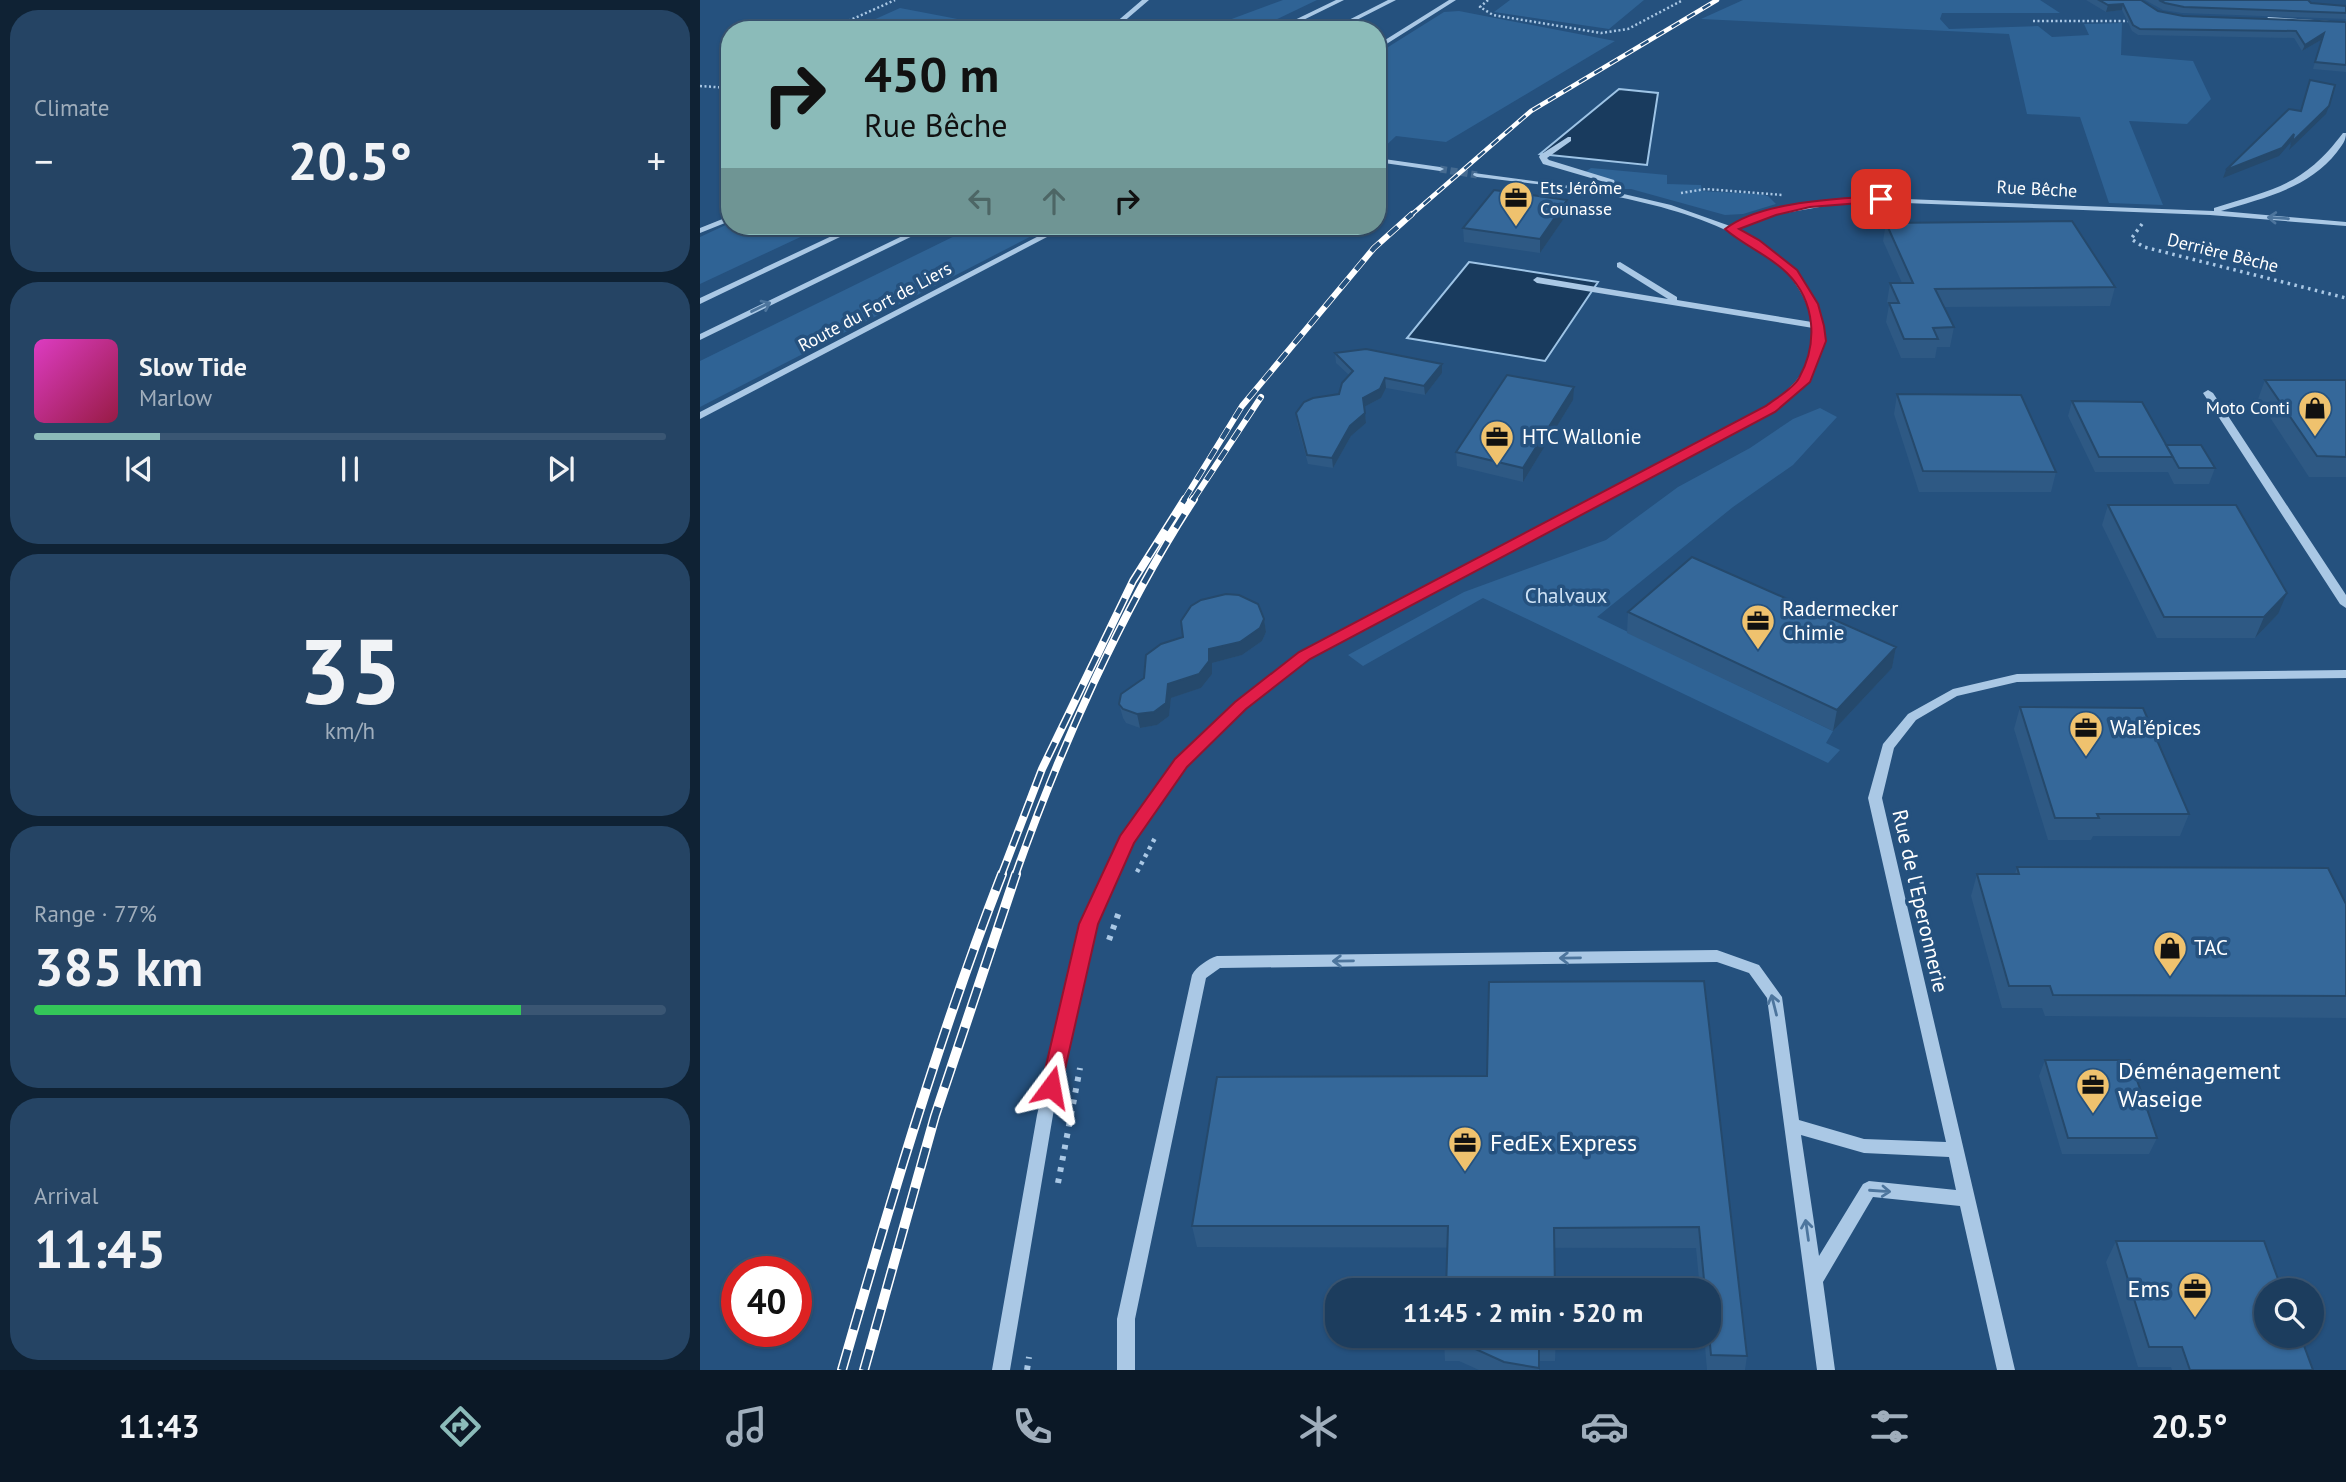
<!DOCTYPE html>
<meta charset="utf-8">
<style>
:root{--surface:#1c3d5e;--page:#254464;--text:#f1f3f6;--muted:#a0aebc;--line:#3a5673;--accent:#8bbbb9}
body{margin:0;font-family:"PT Sans",sans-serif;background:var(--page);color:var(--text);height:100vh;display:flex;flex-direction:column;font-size:26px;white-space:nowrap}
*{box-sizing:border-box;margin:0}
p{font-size:23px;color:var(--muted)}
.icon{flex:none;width:38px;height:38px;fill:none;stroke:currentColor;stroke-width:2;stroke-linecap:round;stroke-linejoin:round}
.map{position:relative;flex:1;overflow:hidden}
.drawer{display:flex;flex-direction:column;gap:10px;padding:10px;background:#0f2234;width:700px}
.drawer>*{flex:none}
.guide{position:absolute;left:21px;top:21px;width:665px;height:214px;border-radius:28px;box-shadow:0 2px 5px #0004,0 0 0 2px var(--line);background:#8bbbb9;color:#111;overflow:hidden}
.buttons{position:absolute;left:1554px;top:1278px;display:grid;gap:14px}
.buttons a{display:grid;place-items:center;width:70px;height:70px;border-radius:50%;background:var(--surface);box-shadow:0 2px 5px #0004,0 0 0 2px var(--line);font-size:35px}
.speed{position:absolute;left:21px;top:1256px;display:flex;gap:14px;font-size:35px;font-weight:700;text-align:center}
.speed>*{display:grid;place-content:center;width:91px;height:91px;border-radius:50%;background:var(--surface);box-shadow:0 2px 5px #0004,0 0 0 2px var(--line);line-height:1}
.speed .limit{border:10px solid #d22;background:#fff;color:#111}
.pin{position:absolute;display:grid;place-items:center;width:60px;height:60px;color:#fff;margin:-30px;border-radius:14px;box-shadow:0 4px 10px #0006}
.me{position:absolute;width:77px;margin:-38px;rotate:13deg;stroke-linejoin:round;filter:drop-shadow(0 0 5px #0008)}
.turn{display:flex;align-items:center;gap:24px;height:147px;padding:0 28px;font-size:32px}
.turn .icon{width:91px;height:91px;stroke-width:2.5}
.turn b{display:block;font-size:49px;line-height:60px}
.lanes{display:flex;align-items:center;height:66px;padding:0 28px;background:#0003;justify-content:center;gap:35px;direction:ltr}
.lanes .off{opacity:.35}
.big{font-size:52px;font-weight:700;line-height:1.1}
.drawer .card{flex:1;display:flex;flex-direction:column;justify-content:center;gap:10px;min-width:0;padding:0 24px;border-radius:28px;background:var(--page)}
.drawer .dial{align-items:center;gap:0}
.dial b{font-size:91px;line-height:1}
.song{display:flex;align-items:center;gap:21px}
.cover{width:84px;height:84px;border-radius:10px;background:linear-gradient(135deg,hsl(310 70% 55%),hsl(340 70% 35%))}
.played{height:7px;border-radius:4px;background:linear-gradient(90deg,var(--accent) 20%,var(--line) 20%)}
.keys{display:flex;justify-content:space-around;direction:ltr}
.heat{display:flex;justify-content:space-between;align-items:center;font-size:38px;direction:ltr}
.charge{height:10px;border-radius:5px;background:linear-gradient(90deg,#34c759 77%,var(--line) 0)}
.trip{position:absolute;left:625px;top:1278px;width:396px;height:70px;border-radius:28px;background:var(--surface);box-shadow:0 2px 5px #0004,0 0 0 2px var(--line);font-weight:700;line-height:70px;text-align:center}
.tab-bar{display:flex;height:112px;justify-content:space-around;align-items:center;background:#0b1826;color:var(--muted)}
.tab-bar .icon{width:49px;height:49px}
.tab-bar .current{color:var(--accent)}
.tab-bar b{font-size:32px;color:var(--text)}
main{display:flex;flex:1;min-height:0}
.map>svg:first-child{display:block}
.green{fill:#2f6395}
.water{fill:#193b5e;stroke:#9ec4e6;stroke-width:2}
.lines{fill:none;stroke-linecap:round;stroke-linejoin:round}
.minor-tunnel{stroke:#466b91;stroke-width:7;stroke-dasharray:7 3.5;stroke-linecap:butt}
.path-far3{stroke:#aac8e5;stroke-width:2.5;stroke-dasharray:2 2.5;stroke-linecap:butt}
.path-far2{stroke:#aac8e5;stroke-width:3.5;stroke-dasharray:2.5 4.5;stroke-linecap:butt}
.path-far1{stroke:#aac8e5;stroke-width:4.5;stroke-dasharray:3.5 5;stroke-linecap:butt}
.path{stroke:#aac8e5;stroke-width:6;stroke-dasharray:4.5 7;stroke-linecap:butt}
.minor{fill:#aac8e5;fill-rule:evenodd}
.rail-far3-casing{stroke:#fff;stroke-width:4.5}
.rail-far2-casing{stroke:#fff;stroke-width:6}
.rail-far1-casing{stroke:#fff;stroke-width:8}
.rail-casing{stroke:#fff;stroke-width:10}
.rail-far3{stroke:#25517e;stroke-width:2.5;stroke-dasharray:9;stroke-linecap:butt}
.rail-far2{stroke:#25517e;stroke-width:4.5;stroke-dasharray:12;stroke-linecap:butt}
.rail-far1{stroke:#25517e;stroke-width:5;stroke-dasharray:16;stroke-linecap:butt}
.rail{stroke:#25517e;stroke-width:7;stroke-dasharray:21;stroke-linecap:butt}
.wall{fill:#2e5984}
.shaded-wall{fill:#25496c}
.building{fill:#35689a;stroke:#25496c;stroke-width:2}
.oneway{stroke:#4d759d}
.route{fill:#e11d48;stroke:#92132f;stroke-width:2}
.labels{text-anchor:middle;stroke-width:7;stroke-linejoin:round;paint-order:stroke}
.far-poi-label{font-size:18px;fill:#fff;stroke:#25517e;text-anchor:start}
.far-street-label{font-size:18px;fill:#fff;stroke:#25517e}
.poi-label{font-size:21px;fill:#fff;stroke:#25517e;text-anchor:start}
.park-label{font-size:21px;fill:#cde1f4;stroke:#25517e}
.street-label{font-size:21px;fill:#fff;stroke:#25517e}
.near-poi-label{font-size:24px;fill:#fff;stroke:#25517e;text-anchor:start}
</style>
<main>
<section class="drawer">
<div class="card"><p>Climate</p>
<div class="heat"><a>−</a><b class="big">20.5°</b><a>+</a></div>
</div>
<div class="card">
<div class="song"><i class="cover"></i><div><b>Slow Tide</b><p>Marlow</p></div></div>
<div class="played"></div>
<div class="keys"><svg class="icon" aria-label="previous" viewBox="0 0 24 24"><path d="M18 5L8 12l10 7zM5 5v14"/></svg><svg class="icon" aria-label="pause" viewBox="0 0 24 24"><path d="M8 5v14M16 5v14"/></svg><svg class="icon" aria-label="next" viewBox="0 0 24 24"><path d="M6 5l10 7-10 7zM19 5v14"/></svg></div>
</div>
<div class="card dial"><b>35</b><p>km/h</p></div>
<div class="card"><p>Range · 77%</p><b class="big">385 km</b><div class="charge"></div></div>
<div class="card"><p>Arrival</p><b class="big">11:45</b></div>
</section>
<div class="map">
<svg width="1646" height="1370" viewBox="0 0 1646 1370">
<rect width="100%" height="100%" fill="#25517e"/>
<path class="green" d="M583,0H617L554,30H502Z
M810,0H944L909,29L794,12Z
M1043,0H1340L1360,13H1242L1240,19L1249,29L1338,26L1352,37L1389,35L1384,24L1422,23L1421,55L1493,61L1511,99L1487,124L1429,121L1463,205L1409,203L1380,117L1327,114L1309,34L1001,19Z
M200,8L315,30H234L210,26L199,30H151Z
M759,11L915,41L746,142L696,136L677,154V54L744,12Z
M891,168L967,175V184L1001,185L1002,191L1060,194L1068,196L1076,204L1043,214L1025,215L931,189H918L917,182L885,172Z
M30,223V226H124L0,284V237Z
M275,226H351L0,407V361Z
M1120,408L1137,417L1093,465L1033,507L897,617L1133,731L1126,743L1140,750L1128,763L783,598L663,666L648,655L764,592L906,540L978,487L1050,448L1093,419Z"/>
<path class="water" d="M919,89L958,93L947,165L840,154Z
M769,262L898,282L845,361L707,338Z"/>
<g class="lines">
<path class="minor-tunnel" d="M740,169L777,175"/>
<path class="path-far3" d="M788,0L780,7L793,15L901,33L928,29L983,0
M1333,21H1433
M128,30L195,0
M184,30L205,21L239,30
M0,86L30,88
M23,87L30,75
M981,193L1006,189L1083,195"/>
<path class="path-far2" d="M1442,224L1431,239L1444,247L1646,298"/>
<path class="path-far1" d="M437,872L456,836"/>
<path class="path" d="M409,940L419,912
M358,1183L380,1068
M327,1370L329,1357"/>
<path class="minor" d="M442,0H449L414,30H407Z
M636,0H644L583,30H574Z
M688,0H696L637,30H629Z
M749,0H756L677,50V45Z
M1568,17L1646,22V26L1566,20Z
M1643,133H1646C1646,141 1642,145 1637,152C1608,189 1563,198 1521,211L1646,222V226L1510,215L1154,201L1074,215L1036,229C1058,241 1082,254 1097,273C1102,278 1105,286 1108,292C1121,316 1130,342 1115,368C1105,386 1089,398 1074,411L608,659L544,709L486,766L432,842L396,924L353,1115L310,1370H292L337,1115L382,924L421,836L476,760L536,703L600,653L1068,407C1096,383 1114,368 1113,328L837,283L833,280L837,277L968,299L917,267V263L920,262L977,297V300L1112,322C1088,205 873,189 777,177L773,175L774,173L908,191V183L843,164L839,157L840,155L868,137H871V141L847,158L849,160L914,180L917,189L915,192L971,205L1030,226L1072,211L1154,197L1514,211V208C1574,189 1603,186 1643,133Z
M677,158L740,167L744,169L740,171L677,162Z
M30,216V221L0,233V228Z
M153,226H163L0,304V298Z
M223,226H233L0,340V334Z
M358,226H368L0,419V412Z
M1508,390L1513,393L1646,595V608L1640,604L1503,393Z
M1646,670V678L1317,682L1257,696L1216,720L1194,748L1182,798L1315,1370H1297L1260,1206L1173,1197L1123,1282L1135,1370H1117L1067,998L1049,973L1017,962L520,968L506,978L435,1319V1370H417V1319L492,975C496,967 508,959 517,956L1017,950L1059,965L1082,997L1099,1120L1164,1139L1246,1142L1168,798L1183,744L1208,714L1253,689L1317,674ZM1101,1135L1164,1153L1249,1157L1256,1190L1169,1181L1163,1184L1119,1256Z"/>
<g class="rail-far3-casing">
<path id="rail-far3" d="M710,216L831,111L1017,0"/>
</g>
<g class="rail-far2-casing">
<path id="rail-far2" d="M484,500L542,406L674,248L712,214
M493,500L561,397"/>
</g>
<g class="rail-far1-casing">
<path id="rail-far1" d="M301,876L342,769L433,581L485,499
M315,876C358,753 423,607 494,499"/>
</g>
<g class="rail-casing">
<path id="rail" d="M142,1370C190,1203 239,1036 302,874
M164,1370L235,1116L316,874"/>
</g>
<use href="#rail-far3" class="rail-far3"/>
<use href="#rail-far2" class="rail-far2"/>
<use href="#rail-far1" class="rail-far1"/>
<use href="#rail" class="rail"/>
</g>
<path class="wall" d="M1386,0H1441L1458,11L1483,16L1646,22V72L1613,69L1621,40L1602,51L1594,38L1438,35L1432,31L1422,10L1406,12Z
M1445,0H1608L1611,3L1646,6V19L1482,13L1463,10Z
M867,214L840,253L764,242L763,228Z
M1186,223L1415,287L1410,306L1244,307L1254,327L1250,347H1237L1235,358H1201L1186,322L1189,305L1187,302L1190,283H1202L1183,241Z
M635,353L742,373L725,395L686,388L681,398L664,407L666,423L651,436L633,468L608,464L597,423L596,413L639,394L649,375L636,363Z
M1565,380H1646V477H1609L1558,399Z
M1197,394L1356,472L1351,492H1219L1194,414Z
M873,400L823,482L757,466L756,452Z
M1372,401L1515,468L1509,484H1474L1468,472H1395L1368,416Z
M1408,505L1578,614L1555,638H1457L1402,525Z
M928,612L1196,647L1192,668L1133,731L927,633Z
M564,619L566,632L562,641L542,655L512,663V674L501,688L471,698L469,716L457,725L440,728L426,723L423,718L419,704L483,637Z
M1320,707L1489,814L1480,836H1393L1391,840H1348L1314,729Z
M1317,867L1646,904V1018L1345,1016L1342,1008H1302L1271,896L1277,874H1315Z
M1004,981L1047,1356L1045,1370H1007L1004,1335H1008V1290H1000L996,1248L497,1247L492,1226L787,1076Z
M1345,1060L1457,1138L1449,1154H1362L1339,1076Z
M1416,1241L1613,1370H1472L1471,1367H1438L1406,1262Z
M856,1335L855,1361H839V1370H779L759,1361H745L744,1341Z"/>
<path class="shaded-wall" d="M1423,4L1422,10L1406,12L1408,5Z
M1624,33L1621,40L1602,51L1605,45Z
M1629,106L1626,114L1589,150L1592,142Z
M1594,134L1591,142L1579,156L1523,178L1526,170Z
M867,200V214L840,253V239Z
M742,364V373L725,395L724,386Z
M685,378L686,388L681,398L664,407L663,398Z
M874,387L873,400L823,482V468Z
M665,413L666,423L651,436L633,468L632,458L650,426Z
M1587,593L1578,614L1555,638L1564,617Z
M564,619L566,632L562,641L542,655L512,663V674L501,688L471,698L469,716L457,725L440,728L437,714L468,684L509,649Z
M1196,647L1192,668L1133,731L1137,710Z"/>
<path class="building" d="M1399,0H1441L1458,11L1483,16L1646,22V65L1615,62L1624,33L1605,45L1596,31L1440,29L1433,25L1423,4L1408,5Z
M1459,0H1608L1611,3L1646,6V13L1484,7L1465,3Z
M1610,80L1635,85L1629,106L1592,142L1594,134L1582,148L1526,170L1589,109L1601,111Z
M794,190L867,200L840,239L763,228Z
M1372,221L1415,287L1235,289L1254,327L1233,328L1238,339H1204L1189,303H1199L1190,283H1213L1186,223Z
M666,349L742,364L724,386L685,378L680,389L663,398L665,413L650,426L632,458L607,455L596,413L604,402L613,398L639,394L642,383L653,371L635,353Z
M807,375L874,387L823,468L756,452Z
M1565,380H1646V457L1617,456Z
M1197,394L1321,395L1356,472L1223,471Z
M1372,401L1442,402L1473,457H1399Z
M1466,445H1501L1515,468H1479Z
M1408,505H1536L1587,593L1564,617H1464Z
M992,557L1196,647L1137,710L928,612Z
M526,594L539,595L558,604L564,619L560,628L540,642L509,649V661L499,674L468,684L466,703L454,712L437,714L423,709L419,704L421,694L444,678L446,655L461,644L483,637L481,621L491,606L501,600Z
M1320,707L1443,708L1489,814H1397L1399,818H1355Z
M1317,867L1628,868L1646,904V996L1353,995L1350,986H1309L1277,874H1319Z
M1004,981L1047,1356L1011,1355L1008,1322V1290H1005L999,1227L854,1228L855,1290H746L748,1226H492L517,1077L787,1076L789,982Z
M1345,1060H1430L1457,1138H1368Z
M1416,1241H1564L1582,1290H1566V1335H1600L1613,1370H1490L1482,1347H1449Z
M744,1335H856V1341L839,1340V1368L804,1362L758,1341H744Z"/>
<defs><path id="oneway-shaft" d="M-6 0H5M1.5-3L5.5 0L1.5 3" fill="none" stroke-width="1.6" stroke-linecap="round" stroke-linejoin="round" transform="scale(1.75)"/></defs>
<g class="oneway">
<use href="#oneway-shaft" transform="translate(1578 218) rotate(-176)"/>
<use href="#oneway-shaft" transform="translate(61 307) rotate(-26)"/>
<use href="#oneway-shaft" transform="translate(870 958) rotate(179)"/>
<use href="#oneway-shaft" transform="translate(643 961) rotate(179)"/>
<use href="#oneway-shaft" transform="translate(1074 1005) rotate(-104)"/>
<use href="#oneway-shaft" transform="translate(1180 1191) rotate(4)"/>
<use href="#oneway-shaft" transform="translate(1107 1230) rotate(-98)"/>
</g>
<path class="route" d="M1181,196L1185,197V201L1110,207L1076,215L1039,229L1059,240L1097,270L1118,304L1124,326L1126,341L1110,382L1075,412L610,659L546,709L487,767L434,843L398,924L361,1087L358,1093L351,1096L344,1093L341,1087L379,924L420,836L475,759L535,702L599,652L1066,406C1076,398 1093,389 1099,378C1118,344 1116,302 1087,273C1069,255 1043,245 1025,229C1061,201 1136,199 1181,196Z"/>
<defs>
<g id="office-pin" transform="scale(1.75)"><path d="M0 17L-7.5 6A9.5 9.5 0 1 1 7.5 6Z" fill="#efc26e" stroke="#25517e"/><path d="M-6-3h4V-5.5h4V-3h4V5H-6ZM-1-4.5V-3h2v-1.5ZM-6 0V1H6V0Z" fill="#111"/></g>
<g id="shop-pin" transform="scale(1.75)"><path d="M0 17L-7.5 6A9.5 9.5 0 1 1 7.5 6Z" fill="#efc26e" stroke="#25517e"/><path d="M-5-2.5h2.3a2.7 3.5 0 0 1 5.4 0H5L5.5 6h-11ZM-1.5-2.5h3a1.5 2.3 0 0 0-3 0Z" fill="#111"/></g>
</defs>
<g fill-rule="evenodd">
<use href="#office-pin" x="816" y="198"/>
<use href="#shop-pin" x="1615" y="408"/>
<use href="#office-pin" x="797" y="437"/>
<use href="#office-pin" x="1058" y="621"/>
<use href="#office-pin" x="1386" y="728"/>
<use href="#shop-pin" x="1470" y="948"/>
<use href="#office-pin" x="1393" y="1085"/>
<use href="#office-pin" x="765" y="1143"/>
<use href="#office-pin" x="1495" y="1289"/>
</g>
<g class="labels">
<g class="far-poi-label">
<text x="840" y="194">Ets Jérôme<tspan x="840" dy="21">Counasse</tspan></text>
<text x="1590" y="414" text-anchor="end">Moto Conti</text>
</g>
<g class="far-street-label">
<text transform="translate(1337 189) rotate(3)" y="6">Rue Bêche</text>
<text transform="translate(1523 253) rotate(14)" y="6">Derrière Bèche</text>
<text transform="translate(175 307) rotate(-28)" y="6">Route du Fort de Liers</text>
</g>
<g class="poi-label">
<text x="822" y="444">HTC Wallonie</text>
<text x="1082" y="616">Radermecker<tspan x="1082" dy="24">Chimie</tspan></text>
<text x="1410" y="735">Wal’épices</text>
<text x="1494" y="955">TAC</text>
</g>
<g class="park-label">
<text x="866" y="603">Chalvaux</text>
</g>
<g class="street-label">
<text transform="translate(1220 901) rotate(77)" y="7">Rue de l'Eperonnerie</text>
</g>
<g class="near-poi-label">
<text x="1418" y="1079">Déménagement<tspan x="1418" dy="28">Waseige</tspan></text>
<text x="790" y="1151">FedEx Express</text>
<text x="1470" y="1297" text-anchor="end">Ems</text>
</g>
</g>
</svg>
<div class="buttons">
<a><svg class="icon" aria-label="search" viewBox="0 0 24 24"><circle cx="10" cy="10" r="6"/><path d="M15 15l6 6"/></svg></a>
</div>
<div class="speed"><div class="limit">40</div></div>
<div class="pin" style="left:1181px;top:199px;background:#d93025"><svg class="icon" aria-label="arrive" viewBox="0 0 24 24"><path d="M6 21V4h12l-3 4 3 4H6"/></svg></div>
<svg class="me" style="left:351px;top:1087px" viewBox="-20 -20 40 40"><path d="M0-17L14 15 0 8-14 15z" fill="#e11d48" stroke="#fff" stroke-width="4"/></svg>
<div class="trip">11:45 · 2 min · 520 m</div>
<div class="guide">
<div class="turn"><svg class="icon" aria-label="right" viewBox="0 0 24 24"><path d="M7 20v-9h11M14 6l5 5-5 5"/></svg><div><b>450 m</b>Rue Bêche</div></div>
<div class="lanes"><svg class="icon off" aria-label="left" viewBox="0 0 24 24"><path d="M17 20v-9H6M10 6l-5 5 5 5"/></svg><svg class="icon off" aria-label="ahead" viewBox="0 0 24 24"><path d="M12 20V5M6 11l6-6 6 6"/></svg><svg class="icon" aria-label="right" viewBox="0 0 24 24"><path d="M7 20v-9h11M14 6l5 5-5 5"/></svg></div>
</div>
</div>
</main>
<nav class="tab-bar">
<b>11:43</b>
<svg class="icon current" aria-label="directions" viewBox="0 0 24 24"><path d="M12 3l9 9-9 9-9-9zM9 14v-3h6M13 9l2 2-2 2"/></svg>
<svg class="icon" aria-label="music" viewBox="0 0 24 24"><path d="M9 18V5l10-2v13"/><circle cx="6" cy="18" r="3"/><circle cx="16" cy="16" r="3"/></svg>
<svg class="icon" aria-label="phone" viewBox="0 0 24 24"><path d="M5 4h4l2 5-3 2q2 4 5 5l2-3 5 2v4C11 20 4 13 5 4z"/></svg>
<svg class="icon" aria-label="climate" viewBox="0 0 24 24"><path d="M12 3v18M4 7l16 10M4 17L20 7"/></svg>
<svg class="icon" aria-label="car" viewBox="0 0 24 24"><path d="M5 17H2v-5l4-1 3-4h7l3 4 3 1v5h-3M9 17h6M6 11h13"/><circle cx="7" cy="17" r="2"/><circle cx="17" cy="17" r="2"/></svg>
<svg class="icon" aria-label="filters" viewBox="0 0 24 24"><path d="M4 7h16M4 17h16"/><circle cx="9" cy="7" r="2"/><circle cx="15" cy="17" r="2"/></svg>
<b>20.5°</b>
</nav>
